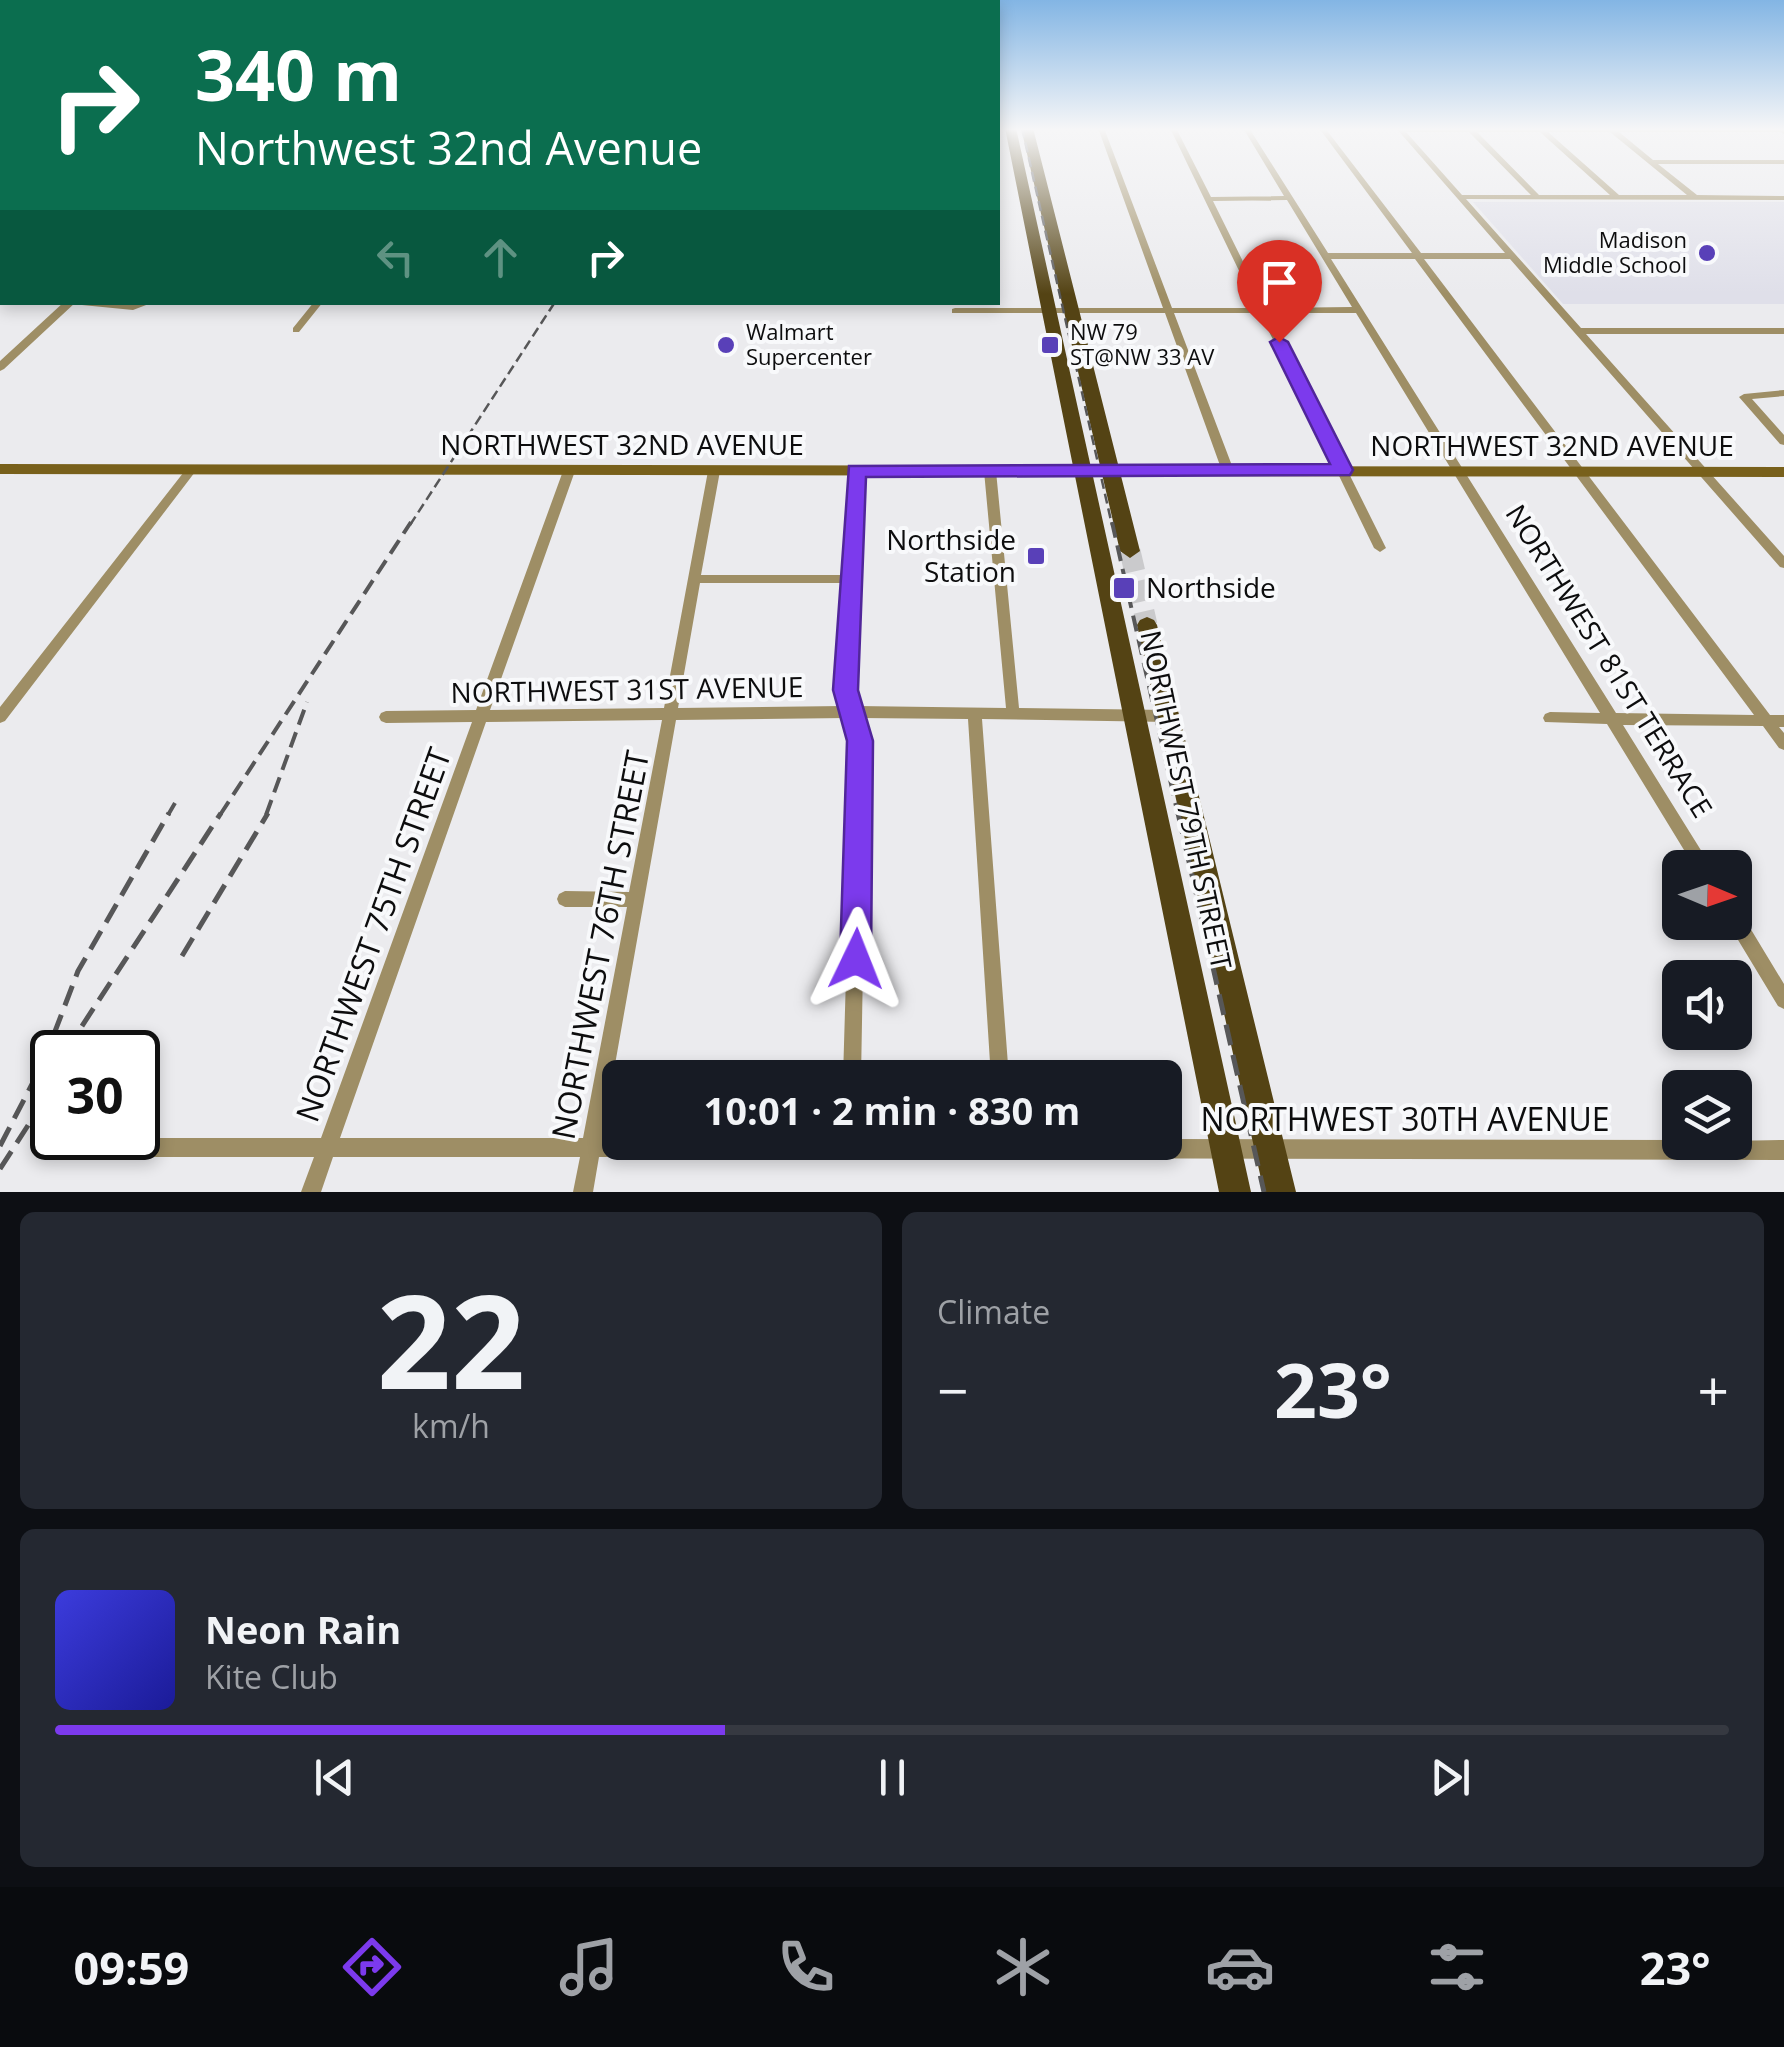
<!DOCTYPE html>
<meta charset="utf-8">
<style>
:root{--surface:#171b24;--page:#242831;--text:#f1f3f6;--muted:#9ea1a6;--line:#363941;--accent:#7c3aed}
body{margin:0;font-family:"Open Sans",sans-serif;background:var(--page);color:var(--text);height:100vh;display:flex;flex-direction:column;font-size:38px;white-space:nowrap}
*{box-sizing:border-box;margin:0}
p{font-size:32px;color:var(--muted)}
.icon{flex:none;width:55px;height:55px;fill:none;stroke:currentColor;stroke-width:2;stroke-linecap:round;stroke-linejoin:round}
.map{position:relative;height:1192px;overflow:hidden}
.sheet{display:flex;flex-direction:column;gap:20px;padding:20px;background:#0d0f14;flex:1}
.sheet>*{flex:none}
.guide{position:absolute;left:0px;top:0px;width:1000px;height:305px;box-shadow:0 5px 15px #0003;background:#0b6e4f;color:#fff;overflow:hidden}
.needle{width:65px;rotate:92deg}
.controls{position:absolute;left:1662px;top:850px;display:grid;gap:20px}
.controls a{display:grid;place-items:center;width:90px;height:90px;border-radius:15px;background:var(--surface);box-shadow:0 5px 15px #0003;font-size:50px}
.speed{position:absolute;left:30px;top:1030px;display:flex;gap:20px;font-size:50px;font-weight:700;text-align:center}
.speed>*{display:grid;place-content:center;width:130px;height:130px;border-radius:50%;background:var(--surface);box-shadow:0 5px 15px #0003;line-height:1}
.speed .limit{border:5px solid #111;border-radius:15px;background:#fff;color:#111}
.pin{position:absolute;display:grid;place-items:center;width:85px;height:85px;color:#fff;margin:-102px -42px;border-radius:50% 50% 50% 0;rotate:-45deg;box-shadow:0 0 10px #0007}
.pin .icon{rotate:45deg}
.me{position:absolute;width:110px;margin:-55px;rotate:2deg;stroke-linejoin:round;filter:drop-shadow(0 0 8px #0008)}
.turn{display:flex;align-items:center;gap:35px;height:210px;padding:0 30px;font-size:45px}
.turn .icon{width:130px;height:130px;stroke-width:2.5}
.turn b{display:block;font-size:70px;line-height:85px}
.lanes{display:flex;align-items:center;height:95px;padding:0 30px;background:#0003;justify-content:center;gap:50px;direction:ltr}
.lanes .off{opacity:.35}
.big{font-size:75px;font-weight:700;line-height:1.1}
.sheet .tile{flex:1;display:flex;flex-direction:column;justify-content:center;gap:15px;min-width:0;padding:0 35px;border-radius:15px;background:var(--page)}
.sheet .dial{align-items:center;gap:0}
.dial b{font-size:130px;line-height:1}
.song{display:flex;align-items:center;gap:30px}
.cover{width:120px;height:120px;border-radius:15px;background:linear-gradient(135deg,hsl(240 70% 55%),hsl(240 70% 35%))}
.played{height:10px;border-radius:5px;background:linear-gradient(90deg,var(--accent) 40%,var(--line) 40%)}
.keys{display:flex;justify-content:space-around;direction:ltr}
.heat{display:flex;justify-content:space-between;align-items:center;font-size:55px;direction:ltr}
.sheet .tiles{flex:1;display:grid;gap:20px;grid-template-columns:1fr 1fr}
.tile:last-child{grid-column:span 2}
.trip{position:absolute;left:602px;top:1060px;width:580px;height:100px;border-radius:15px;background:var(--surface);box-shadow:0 5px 15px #0003;font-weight:700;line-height:100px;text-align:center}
.dock{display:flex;height:160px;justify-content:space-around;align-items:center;background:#090b0e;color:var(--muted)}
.dock .icon{width:70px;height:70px}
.dock .selected{color:var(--accent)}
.dock b{font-size:45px;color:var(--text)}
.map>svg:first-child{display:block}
.built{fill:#dfdfe9}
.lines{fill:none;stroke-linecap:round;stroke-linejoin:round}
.primary-tunnel{stroke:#cacacc;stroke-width:21;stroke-dasharray:21 10;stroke-linecap:butt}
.minor{fill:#9e8e65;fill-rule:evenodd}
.tertiary{fill:#9e8e65;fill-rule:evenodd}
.secondary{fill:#78601b;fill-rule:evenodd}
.primary{fill:#544314;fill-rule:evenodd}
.rail-far2{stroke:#575758;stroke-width:2.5;stroke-dasharray:10 5;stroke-linecap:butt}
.rail-far1{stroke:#575758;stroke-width:4;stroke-dasharray:16 8;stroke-linecap:butt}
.rail{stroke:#575758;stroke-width:5;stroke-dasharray:21 10;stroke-linecap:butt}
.route{fill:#7c3aed;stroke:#51269a;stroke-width:2.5}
.poi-dot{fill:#5940b8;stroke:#f8f9fb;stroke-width:4}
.labels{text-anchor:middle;stroke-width:8;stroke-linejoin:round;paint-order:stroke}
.far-poi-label{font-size:22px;fill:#0d0d0e;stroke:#f8f9fb;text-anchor:start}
.street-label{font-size:28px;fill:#0d0d0e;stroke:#f8f9fb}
.poi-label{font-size:28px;fill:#0d0d0e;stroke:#f8f9fb;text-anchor:end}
.near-street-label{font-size:32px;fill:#0d0d0e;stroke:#f8f9fb}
</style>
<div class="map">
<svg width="1784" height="1192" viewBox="0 0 1784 1192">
<rect width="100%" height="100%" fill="#ebebee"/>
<path class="built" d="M1473,202H1784V304H1563Z"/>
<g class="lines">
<path class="primary-tunnel" d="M1130,551L1147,625"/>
<path class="minor" d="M1098,128H1104L1172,308H1257L1170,128H1176L1211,197L1284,196L1243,128H1249L1328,253H1412L1319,128H1325L1421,253H1505L1396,128L1782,129V131L1780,132H1619L1653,160H1784V164H1658L1697,195L1784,196V200L1466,199L1581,328H1784V334H1586L1784,556V568L1780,567L1510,259H1424L1770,715H1784V727H1779L1784,733V750L1779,748L1763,726L1623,725L1712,868H1695L1607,724L1545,722L1543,718L1545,714L1550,712L1600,713L1356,313H1269L1386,548L1380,552L1374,548L1260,313H1174L1234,471L1228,475L1222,471L1165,313H952V309L955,308H1163ZM1406,132H1469L1531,195H1462ZM1477,132H1540L1610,195H1539ZM1548,132H1610L1687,195H1619ZM1287,200L1352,307L1266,308L1213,201ZM1331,259H1415L1754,715L1616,713Z
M0,197H2V201H0Z
M78,302L133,304L154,302L133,310L82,305Z
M314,302H323L299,332H293V328Z
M1784,390V396L1752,399L1784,435V445L1780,444L1739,397L1744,394Z
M191,466L196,470L195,472L5,721L0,723V707L187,468Z
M569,467L575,471L490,710L664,708L708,471L714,467L720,471L701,575H845L850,471L856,467L862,471L857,575L860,579L857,583L852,690L857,706L1006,708L984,471L990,467L996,471L1019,708L1168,710L1173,712L1175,716L1173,720L1168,722L982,719L1009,1078H991L968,719L860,718L867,741L861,1078H843L853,741L846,718L676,720L602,1138H620V1142H1165V1139L1680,1140V1142L1784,1140V1160L599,1157L593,1192H573L580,1157H333L321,1192H301L314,1157H126L119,1154L116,1147L119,1140L126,1138H321L472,722L386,723L381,721L379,717L381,713L386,711L476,710L563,471ZM700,583H844L838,690L843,706L678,708ZM662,720L629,892L565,891L559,894L557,899L559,904L565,907H627L583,1138H340L486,722Z
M1735,911L1741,913L1784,984V1009L1778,1006L1729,925L1728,922H1735Z"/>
<path class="tertiary" d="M1773,128L1784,129V134Z
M64,302H76L4,369L0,371V361Z"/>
<path class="secondary" d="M0,464L1784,467V477L0,474Z"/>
<path class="primary" d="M1005,128H1016L1251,1192H1219Z
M1021,128H1033L1140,551L1130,558L1120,551Z
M1147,617L1154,620L1157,625L1296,1192H1264L1137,625L1140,620Z"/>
<path class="rail-far2" d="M1022,128L1112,525
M410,525L555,302"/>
<path class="rail-far1" d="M1112,522L1178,815
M168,815L175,803
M220,815L411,522
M266,815L307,702"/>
<path class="rail" d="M1178,813L1264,1192
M182,956L268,813
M65,1052L221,813
M0,1146L43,1063L78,971L169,813
M0,1169L52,1088"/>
</g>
<linearGradient id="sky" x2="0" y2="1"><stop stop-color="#83b5e4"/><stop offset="0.44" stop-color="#f6f6f7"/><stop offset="1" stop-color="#f6f6f7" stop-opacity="0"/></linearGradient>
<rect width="1784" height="294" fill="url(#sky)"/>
<path class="route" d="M1279,337L1288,342L1353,470L1350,475L866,477L858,690L873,741L871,959L866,970L856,974L845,970L840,959L847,741L833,690L849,466L1330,464L1270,342Z"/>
<g class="poi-dot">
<circle cx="1707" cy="253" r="10"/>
<circle cx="726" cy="345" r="10"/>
<rect x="1040" y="335" width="20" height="20" rx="5"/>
<rect x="1026" y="546" width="20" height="20" rx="5"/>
<rect x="1112" y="576" width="24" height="24" rx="5"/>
</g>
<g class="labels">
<g class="far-poi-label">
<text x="1687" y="248" text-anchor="end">Madison<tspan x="1687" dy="25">Middle School</tspan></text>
<text x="746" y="340">Walmart<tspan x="746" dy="25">Supercenter</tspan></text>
<text x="1070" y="340">NW 79<tspan x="1070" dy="25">ST@NW 33 AV</tspan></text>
</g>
<g class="street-label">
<text x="622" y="455">NORTHWEST 32ND AVENUE</text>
<text x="1552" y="456">NORTHWEST 32ND AVENUE</text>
<text transform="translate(1609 661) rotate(58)" y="10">NORTHWEST 81ST TERRACE</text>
<text transform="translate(627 690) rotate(-1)" y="10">NORTHWEST 31ST AVENUE</text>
<text transform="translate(1186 800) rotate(78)" y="10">NORTHWEST 79TH STREET</text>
</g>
<g class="poi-label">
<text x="1016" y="550">Northside<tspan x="1016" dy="32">Station</tspan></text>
<text x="1146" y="598" text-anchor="start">Northside</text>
</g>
<g class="near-street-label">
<text transform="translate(374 935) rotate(-70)" y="11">NORTHWEST 75TH STREET</text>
<text transform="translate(601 945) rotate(-79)" y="11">NORTHWEST 76TH STREET</text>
<text x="1405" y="1131">NORTHWEST 30TH AVENUE</text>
</g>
</g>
</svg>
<div class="controls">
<a><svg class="needle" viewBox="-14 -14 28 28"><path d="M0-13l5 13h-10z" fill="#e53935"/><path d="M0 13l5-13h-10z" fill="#9ea1a6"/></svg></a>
<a><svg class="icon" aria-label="sound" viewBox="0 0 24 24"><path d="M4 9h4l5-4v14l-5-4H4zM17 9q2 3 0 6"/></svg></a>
<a><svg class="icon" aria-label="layers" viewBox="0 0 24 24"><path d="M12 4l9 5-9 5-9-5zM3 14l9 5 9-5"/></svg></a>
</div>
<div class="speed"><div class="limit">30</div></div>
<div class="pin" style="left:1279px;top:342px;background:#d93025"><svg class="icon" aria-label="arrive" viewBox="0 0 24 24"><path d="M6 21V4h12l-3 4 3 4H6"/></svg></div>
<svg class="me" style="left:856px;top:959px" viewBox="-20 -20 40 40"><path d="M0-17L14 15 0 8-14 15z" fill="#7c3aed" stroke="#fff" stroke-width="4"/></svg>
<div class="trip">10:01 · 2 min · 830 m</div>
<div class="guide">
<div class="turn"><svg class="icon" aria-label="right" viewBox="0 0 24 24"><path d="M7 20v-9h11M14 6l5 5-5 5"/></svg><div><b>340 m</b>Northwest 32nd Avenue</div></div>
<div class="lanes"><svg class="icon off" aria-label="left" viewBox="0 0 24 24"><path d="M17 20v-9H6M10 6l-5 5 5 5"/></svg><svg class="icon off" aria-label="ahead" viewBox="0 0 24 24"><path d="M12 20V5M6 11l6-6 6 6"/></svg><svg class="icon" aria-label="right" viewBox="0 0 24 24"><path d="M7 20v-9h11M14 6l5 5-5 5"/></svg></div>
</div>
</div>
<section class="sheet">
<div class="tiles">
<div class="tile dial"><b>22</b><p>km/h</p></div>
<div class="tile"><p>Climate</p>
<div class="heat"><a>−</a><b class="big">23°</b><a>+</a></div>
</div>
<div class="tile">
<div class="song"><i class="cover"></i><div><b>Neon Rain</b><p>Kite Club</p></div></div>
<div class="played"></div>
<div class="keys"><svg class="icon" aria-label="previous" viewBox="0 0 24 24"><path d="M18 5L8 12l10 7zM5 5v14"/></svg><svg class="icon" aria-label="pause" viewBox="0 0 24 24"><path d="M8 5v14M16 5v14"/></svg><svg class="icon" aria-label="next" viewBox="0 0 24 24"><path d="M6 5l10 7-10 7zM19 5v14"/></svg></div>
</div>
</div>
</section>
<nav class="dock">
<b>09:59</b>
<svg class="icon selected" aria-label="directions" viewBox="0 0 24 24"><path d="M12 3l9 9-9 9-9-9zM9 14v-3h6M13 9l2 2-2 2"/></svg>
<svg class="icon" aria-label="music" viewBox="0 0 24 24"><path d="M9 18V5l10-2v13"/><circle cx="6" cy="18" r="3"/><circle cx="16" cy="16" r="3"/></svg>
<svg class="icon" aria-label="phone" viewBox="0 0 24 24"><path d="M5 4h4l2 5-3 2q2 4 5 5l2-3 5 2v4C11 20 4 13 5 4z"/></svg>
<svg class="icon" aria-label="climate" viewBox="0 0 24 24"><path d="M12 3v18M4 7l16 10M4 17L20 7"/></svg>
<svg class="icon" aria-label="car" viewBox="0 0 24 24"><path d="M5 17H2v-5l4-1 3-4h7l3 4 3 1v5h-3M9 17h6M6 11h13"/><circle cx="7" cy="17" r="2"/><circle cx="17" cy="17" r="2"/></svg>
<svg class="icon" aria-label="filters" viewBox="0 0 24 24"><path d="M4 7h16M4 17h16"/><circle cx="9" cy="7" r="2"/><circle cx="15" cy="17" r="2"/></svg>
<b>23°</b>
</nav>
